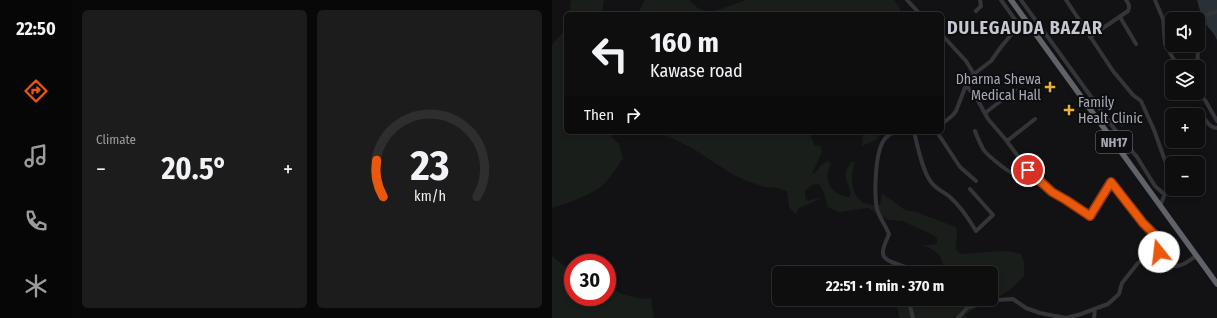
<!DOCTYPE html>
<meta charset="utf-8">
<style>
:root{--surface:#0e0e0f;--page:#1c1c1d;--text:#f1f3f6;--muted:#9b9c9e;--line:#2e2e2f;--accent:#ea580c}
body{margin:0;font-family:"Fira Sans Condensed",sans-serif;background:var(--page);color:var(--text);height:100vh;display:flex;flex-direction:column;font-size:15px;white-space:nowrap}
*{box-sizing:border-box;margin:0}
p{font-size:13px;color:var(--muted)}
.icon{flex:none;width:22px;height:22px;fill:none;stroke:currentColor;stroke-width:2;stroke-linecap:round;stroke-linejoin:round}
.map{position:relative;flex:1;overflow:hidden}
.side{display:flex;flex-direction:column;gap:10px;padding:10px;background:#080808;width:480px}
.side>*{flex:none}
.guide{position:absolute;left:12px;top:12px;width:380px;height:122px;border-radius:6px;box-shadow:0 2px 6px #0003,0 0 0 1px var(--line);background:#0e0e0f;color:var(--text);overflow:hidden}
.fabs{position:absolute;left:613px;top:12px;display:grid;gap:8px}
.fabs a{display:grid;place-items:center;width:40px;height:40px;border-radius:6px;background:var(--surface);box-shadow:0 2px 6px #0003,0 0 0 1px var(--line);font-size:20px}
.speed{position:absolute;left:12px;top:254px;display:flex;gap:8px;font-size:20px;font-weight:700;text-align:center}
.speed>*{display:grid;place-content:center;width:52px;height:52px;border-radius:50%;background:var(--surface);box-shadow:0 2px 6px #0003,0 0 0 1px var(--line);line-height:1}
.speed .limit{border:6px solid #d22;background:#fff;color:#111}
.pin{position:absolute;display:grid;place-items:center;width:34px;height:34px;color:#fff;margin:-17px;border:2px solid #fff;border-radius:50%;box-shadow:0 1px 4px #0007}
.me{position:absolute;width:44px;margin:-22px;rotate:344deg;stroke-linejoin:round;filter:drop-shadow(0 0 3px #0008)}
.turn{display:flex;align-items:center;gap:14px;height:84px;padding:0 20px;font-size:18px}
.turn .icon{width:52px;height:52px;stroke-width:2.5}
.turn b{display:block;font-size:28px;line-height:34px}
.then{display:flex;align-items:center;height:38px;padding:0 20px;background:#0003;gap:8px;font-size:15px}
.big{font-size:30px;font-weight:700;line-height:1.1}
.side .card{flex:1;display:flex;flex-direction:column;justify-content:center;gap:6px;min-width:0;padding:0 14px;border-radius:6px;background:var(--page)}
.side .dial{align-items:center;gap:0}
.dial svg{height:104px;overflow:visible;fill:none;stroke:var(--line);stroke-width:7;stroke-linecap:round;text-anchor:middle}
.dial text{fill:var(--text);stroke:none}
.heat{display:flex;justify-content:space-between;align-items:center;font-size:22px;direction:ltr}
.side .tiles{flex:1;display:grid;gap:10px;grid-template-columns:repeat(2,1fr)}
.trip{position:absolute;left:220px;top:266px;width:226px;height:40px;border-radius:6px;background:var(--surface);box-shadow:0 2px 6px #0003,0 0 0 1px var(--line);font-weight:700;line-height:40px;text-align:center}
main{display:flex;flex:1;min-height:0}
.menu{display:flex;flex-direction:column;width:72px;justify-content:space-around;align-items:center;background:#060606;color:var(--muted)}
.menu .icon{width:28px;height:28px}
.menu .active{color:var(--accent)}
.menu b{font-size:18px;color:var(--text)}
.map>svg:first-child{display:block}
.green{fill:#191e1a}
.water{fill:#293137}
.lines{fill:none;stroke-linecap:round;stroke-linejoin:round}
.minor{stroke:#343439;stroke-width:4}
.highway{stroke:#606269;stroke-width:5.5}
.route-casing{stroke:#983908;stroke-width:10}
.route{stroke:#ea580c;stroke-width:7}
.poi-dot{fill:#e9b136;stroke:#0d0d0f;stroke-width:1.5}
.labels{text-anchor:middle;stroke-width:4;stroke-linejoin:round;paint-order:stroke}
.shield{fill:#0d0d0f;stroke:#777a82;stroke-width:1}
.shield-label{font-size:13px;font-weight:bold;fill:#a4a9b4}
.poi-label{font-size:14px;fill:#a4a9b4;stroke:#0d0d0f;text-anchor:end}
.district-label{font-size:18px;font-weight:bold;letter-spacing:1px;fill:#c5c8d0;stroke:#0d0d0f}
</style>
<main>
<nav class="menu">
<b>22:50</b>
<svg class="icon active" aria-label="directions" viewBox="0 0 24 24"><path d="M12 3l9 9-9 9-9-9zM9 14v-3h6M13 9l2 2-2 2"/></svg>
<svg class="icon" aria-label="music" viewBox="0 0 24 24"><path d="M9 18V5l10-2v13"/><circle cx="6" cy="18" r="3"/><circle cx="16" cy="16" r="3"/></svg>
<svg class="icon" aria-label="phone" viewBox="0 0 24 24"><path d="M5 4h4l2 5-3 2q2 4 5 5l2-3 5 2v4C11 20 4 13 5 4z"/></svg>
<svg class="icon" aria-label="climate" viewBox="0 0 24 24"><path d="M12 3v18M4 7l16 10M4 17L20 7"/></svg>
</nav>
<section class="side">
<div class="tiles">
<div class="card"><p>Climate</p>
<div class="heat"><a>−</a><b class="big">20.5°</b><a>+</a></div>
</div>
<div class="card dial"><svg viewBox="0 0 100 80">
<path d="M14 69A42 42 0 1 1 86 69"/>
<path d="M14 69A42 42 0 0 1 9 41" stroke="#ea580c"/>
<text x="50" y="56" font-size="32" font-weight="700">23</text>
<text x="50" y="72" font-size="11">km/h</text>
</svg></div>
</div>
</section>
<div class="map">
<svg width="665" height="318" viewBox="0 0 665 318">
<rect width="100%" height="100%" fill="#121214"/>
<path class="green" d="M19,0H52L50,14H17Z
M93,0H137L146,8L157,12L166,10L194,0H342L348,8L349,14H87V11Z
M14,23V132H59L60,137L67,144L71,158C64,168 57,181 47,188C37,195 12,205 0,208V45L11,32Z
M99,132H192L204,133L207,132H257L263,146H268L270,152L260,174L263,173L270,164L276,161L279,164C270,180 279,195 297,197L299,193C295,180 289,175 299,162H303C298,175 298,195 312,203C316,205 324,205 328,205L330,193L353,210L364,212L404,227C406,234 404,241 404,249L408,254C428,254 449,248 469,254L472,261V276C465,283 459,290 450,295C438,303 425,306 413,315L415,318H348L345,308L341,301L350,299L368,301L381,299H439V273H391C392,256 386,250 370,246L385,244V238L377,233L350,221L337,220L316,208L287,212L276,207L272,193L267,184L259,185L253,191V197L256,201L266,198L268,199L246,209L244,214L237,207L235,191L225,188L212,187L195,181L180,174L140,148L115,136Z
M311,132H330L324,140L310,146Z
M0,256L16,269L21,271V297H55V285L70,294L86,298L99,299L102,318H0Z"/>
<path class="water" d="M645,0H665V40L662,34L651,21Z"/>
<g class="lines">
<path class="minor" d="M355,0L368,14
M449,0L467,25
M469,0L569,138L585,157L603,186L612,194
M514,0L561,71L581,95L589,101L602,130L619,177L617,184L608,206
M603,0L611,19L613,44L626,67
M424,11L429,6L428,0
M568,17L584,44
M646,19L665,11
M390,35L414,61L422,74
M538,37L576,11C578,6 577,4 574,0
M642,45L646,52L645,67
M646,76V85
M414,85L425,99L436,119L454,140L476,170L500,192L514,200L538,216L559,182L591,223L606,238L607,252
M645,93L653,100L665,121
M433,113L463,90
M649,113C653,119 657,128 665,128
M390,124L401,115L404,111L416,80L422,74L439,61L449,47L472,19
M423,131C425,137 428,143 431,149C435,155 462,178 469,176C471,175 474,172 476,170
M341,132C338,134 334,137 332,140C323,152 322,194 325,209C327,217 334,226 337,234C335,240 331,246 331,252C330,265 356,263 363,273
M362,132C366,147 370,170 379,182C385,190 391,191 398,197C408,206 417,219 424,231L441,215L418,189
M385,132L408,167L424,181
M455,141L483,119
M356,299L361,318
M406,318L416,307L424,305L430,301L461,299L474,308L488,313L514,318
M514,318L529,314L556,304L567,294L570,283L586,263L601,252H607L615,266C629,268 633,263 644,256
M542,318L543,309"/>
<path class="highway" d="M459,0L665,284"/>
</g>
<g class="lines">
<g class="route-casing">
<path id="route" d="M476,170L500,192L514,200L538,216L559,182L591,223L606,238L607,252"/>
</g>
<use href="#route" class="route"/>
</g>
<g class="poi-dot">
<path d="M496 81h4v4h4v4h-4v4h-4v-4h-4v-4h4z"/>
<path d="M515 104h4v4h4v4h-4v4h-4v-4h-4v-4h4z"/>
</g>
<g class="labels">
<rect class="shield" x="544" y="131" width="36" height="22" rx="3"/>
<g class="shield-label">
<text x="562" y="147">NH17</text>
</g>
<g class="poi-label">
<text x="489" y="84">Dharma Shewa<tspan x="489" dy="16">Medical Hall</tspan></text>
<text x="526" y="107" text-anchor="start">Family<tspan x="526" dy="16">Healt Clinic</tspan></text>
</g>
<g class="district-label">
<text x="473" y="34">DULEGAUDA BAZAR</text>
</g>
</g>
</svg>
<div class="fabs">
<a><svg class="icon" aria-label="sound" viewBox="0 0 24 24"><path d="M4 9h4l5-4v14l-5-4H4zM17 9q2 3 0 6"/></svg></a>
<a><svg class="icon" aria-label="layers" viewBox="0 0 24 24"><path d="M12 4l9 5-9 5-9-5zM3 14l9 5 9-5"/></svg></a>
<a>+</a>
<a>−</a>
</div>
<div class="speed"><div class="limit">30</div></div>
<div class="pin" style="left:476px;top:170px;background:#d93025"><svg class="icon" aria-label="arrive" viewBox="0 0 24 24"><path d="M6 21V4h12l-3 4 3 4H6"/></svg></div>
<svg class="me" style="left:607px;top:252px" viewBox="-20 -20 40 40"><circle r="19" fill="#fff"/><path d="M0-13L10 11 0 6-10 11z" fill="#ea580c"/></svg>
<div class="trip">22:51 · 1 min · 370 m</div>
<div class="guide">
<div class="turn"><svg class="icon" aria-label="left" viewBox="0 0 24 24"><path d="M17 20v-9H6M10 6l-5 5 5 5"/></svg><div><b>160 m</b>Kawase road</div></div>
<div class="then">Then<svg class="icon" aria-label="right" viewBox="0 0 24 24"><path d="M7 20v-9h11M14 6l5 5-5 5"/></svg></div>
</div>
</div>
</main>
